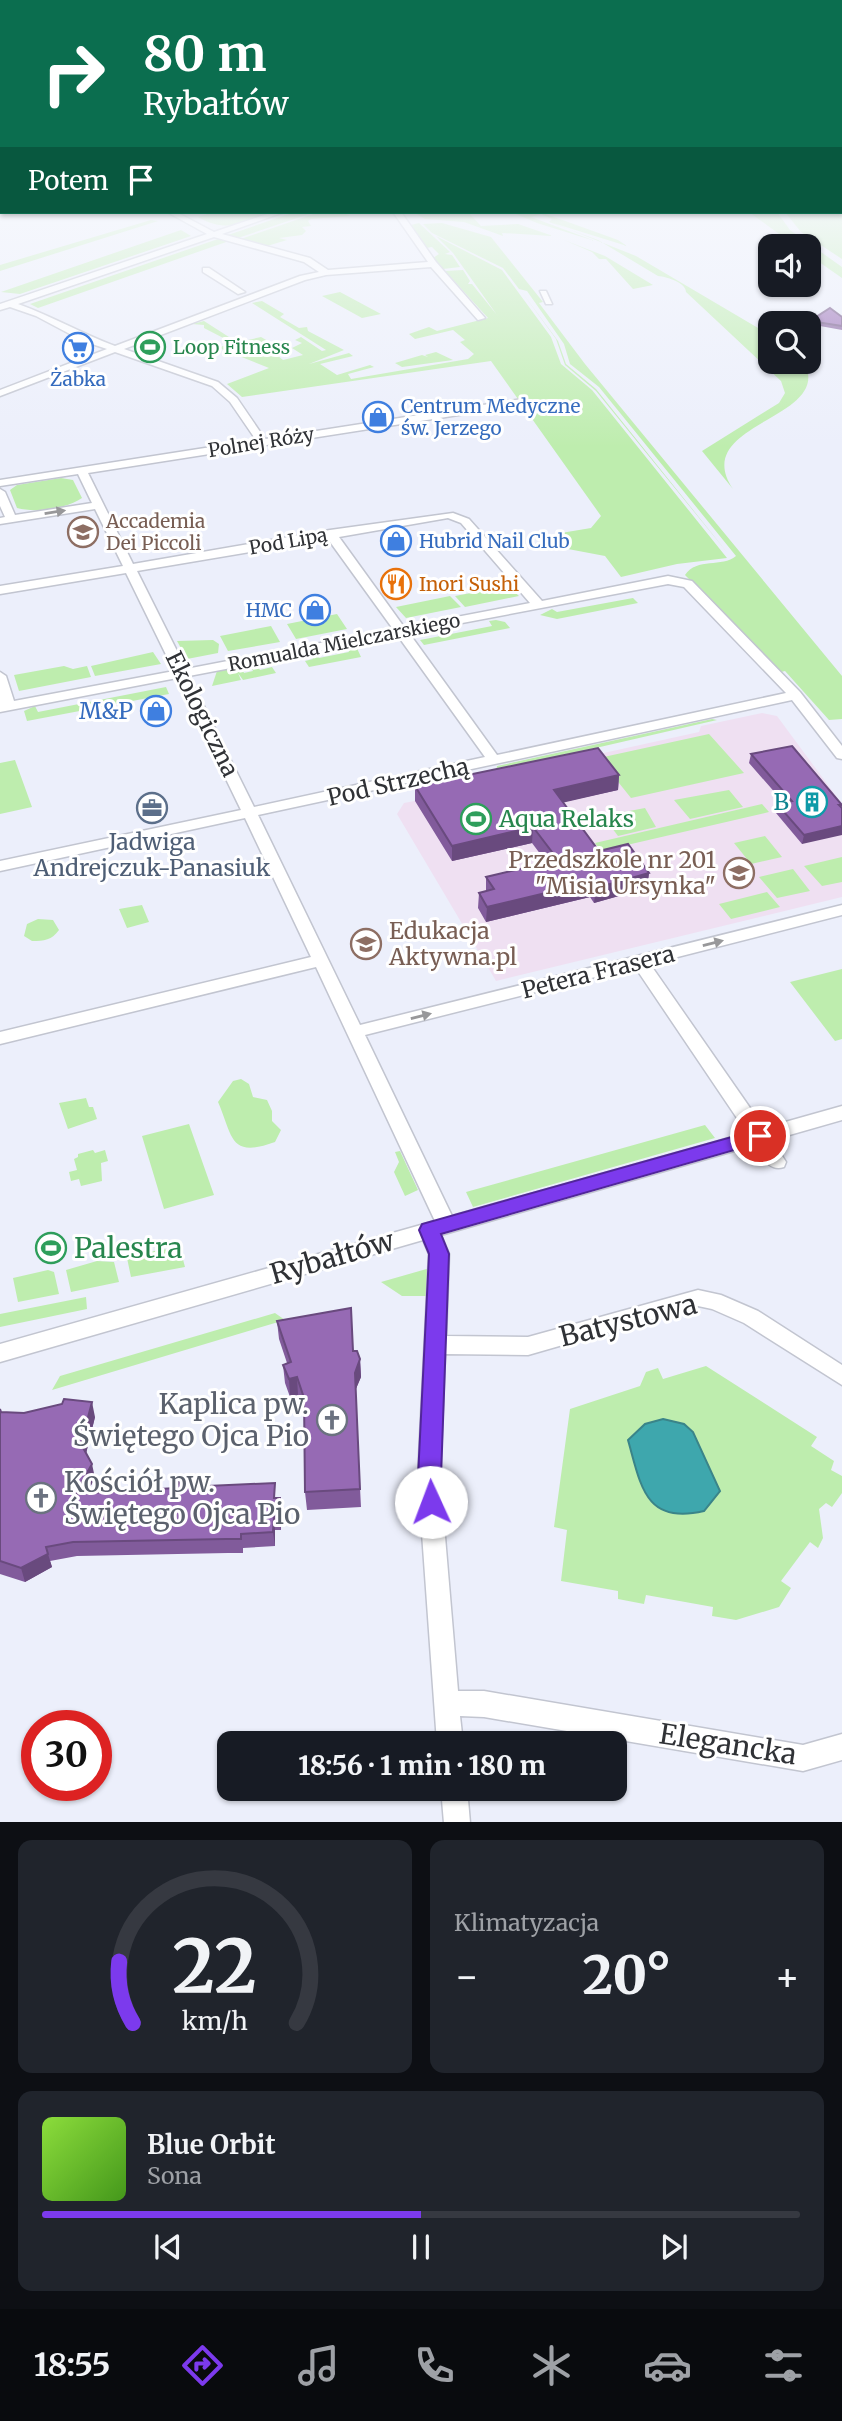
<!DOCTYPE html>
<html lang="pl">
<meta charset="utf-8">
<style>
:root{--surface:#171b24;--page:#20242c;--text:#f1f3f6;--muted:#9ea1a6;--line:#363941;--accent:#7c3aed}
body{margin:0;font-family:Merriweather,serif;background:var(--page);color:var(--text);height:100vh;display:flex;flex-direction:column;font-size:26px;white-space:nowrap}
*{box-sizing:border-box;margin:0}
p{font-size:23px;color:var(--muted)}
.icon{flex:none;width:38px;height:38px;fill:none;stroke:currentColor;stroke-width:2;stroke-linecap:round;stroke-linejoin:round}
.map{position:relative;height:1822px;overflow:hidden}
.panel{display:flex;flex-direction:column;gap:18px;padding:18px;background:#0d0f14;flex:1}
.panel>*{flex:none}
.banner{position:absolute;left:0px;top:0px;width:844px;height:214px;box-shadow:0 2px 5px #0004;background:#0b6e4f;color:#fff;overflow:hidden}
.controls{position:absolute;left:758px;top:234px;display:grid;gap:14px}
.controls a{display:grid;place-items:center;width:63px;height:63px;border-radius:14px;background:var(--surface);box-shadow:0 2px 5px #0004;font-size:35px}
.speed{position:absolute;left:21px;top:1710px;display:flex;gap:14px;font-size:35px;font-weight:700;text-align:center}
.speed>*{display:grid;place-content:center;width:91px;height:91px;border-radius:50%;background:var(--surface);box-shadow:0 2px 5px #0004;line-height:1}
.speed .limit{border:10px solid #d22;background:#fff;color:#111}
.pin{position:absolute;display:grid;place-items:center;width:60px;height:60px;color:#fff;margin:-30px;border:4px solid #fff;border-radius:50%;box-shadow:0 2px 7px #0007}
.me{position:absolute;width:77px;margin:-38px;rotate:358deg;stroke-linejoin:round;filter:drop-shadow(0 0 5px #0008)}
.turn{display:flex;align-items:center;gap:24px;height:147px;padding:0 28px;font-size:32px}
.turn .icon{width:91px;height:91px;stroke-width:2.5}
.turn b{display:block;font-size:49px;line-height:60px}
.then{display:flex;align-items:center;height:66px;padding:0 28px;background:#0003;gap:14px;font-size:26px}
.big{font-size:52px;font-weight:800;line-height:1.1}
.panel .widget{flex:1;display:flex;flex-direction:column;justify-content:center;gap:10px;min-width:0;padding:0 24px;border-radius:14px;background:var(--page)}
.panel .dial{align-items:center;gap:0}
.dial svg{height:182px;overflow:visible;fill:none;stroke:var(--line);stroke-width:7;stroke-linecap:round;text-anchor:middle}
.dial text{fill:var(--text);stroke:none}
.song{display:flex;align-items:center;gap:21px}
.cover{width:84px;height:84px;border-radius:10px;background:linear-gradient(135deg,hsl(90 70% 55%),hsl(100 70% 35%))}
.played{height:7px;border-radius:4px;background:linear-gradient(90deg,var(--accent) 50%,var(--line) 50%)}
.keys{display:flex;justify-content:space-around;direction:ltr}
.heat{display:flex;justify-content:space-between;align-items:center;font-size:38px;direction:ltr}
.panel .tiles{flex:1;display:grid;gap:18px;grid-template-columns:1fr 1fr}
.widget:last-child{grid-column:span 2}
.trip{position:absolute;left:217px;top:1731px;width:410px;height:70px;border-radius:14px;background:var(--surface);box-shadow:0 2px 5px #0004;font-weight:800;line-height:70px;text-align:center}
.menu{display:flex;height:112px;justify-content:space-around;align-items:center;background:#090b0e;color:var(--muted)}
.menu .icon{width:49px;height:49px}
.menu .current{color:var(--accent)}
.menu b{font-size:32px;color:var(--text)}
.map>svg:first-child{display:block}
.education{fill:#efe0f2}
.green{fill:#beedae}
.water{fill:#3ea7ad;stroke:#3a8489;stroke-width:2}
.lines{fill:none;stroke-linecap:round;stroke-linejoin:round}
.minor-casing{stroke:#c2c5d0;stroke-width:3}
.minor{fill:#fff;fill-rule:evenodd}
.wall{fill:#815b9b}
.shaded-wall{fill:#694a7e}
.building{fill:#966ab4;stroke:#694a7e;stroke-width:2}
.oneway{fill:#98989a}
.route{fill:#7c3aed;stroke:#51269a;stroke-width:2}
.labels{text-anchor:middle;stroke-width:6;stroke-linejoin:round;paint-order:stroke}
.far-leisure-label{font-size:19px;fill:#27864d;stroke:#fff;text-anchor:start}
.far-shop-label{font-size:19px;fill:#366cbe;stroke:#fff;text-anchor:start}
.far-street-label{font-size:19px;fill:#303236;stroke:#fff}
.far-education-label{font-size:19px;fill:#785e54;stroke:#fff;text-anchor:start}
.far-food-label{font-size:19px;fill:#c56008;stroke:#fff;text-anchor:start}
.shop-label{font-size:23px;fill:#366cbe;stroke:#fff;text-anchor:end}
.street-label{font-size:23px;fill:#303236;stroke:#fff}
.culture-label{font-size:23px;fill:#0d838f;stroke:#fff;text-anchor:end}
.leisure-label{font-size:23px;fill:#27864d;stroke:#fff;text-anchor:start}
.service-label{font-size:23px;fill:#4e5e75;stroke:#fff}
.education-label{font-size:23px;fill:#785e54;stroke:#fff;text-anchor:end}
.near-leisure-label{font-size:28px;fill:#27864d;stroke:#fff;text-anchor:start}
.near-street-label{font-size:28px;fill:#303236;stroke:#fff}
.near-worship-label{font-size:28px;fill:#5b616d;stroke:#fff;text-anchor:end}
</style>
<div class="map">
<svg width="842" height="1823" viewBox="0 0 842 1823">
<rect width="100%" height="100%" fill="#eceffb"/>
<path class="education" d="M762,713L777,716L842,804V897L496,981L397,814L404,803L471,790L590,756L699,732L701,726Z"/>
<path class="green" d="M842,191V259L801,232L785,212H842Z
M213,212H273C242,222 228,234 198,217Z
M295,212H315L238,238L228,235Z
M319,212H344L350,216L311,219L308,221L311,226L302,227L306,231L302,235L279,238L287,240L267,246L241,239Z
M413,212H468L481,226L518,224L553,236L502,233L503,236L464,222L425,219Z
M511,212L543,213L618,240L627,246L553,223L636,256L770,335V362H804C835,420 688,422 733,489L702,451L779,403L785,393L781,381L686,292C686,283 668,277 658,276L598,240L549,222L552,219L541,214L531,217L595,241L537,223Z
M749,212H777L790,230L842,267V278L809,255L808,247H797Z
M151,220L158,221L0,271V265Z
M419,223L450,252L445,254L452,255L460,267L443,269L433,258L439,254L432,247L426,248L411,225Z
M442,223L491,237L543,302L539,303L585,364L842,676V719L829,720L785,671L781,672L685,575C697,557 722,568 736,556L599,387L570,364L564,344L527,291L519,289L503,268L432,233L423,224Z
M181,230L191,236L20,294L1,292Z
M436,236L502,270L551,337L561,364L592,390L727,558L677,564L621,577L605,556L568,549L555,534L591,528L601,516L491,361L242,397L227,384L269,368L219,348L231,342L204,328V325L192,324L204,321L243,346L249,344L248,340L261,337L268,341L251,346L260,352L271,350L283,360L303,355L292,348L302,343L295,340L301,337L322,351L326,350L252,303L262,301L284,314L280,317L299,328L307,327L308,331L344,350L309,364L349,353L353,356L320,364L337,375L370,365L374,367L348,374L351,379L468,359L474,354L460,342L465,340L453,330L415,339L409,334L429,327L437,331L488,318L445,271L463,270L470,281L468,284H472L497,315L453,253Z
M218,239L229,241L38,308L30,304Z
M564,240L605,256L653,285L633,289L606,259H599L592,252Z
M521,291L558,341L566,364L596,389L730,556L596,391L565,365L556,339Z
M340,292L381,314L362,318L322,296Z
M436,352L453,360L402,367L395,363L422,355L428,357L425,355Z
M61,478L73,480L82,498C66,509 35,513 17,508L10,490L17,485Z
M508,586L519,596L465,607L455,596Z
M450,596L461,607L406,618L396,607Z
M633,598L638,603L557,619L540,615L552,609L557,612Z
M337,614L347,629L296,639L287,624Z
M496,620L505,622L510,628L424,645L420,640L492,626L489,621Z
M271,626L280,642L228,651L220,636Z
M213,640L219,644L218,653L187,659L177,641Z
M355,644L361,657L309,667L305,661L313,659L309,653L315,652L319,658L349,652L346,646Z
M153,652L161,664L95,676L91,666Z
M256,664L260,670L272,667L276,673L243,680L238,673L241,680L212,686L217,671L241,666L244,673L253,671L250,665Z
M64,666L73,669L87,666L91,677L19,691L14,675Z
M166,687L169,694L27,721L24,711L35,706L38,712Z
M712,719L717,720L496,771L497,766Z
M709,734L744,773L631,798L599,758Z
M15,760L32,807L0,814V763Z
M729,790L743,807L690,819L674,800Z
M762,804L769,812L601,851L595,843Z
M645,808L656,827L618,836L603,816Z
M765,836L782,857L751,864L734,843Z
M842,857V882L822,886L804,866Z
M793,869L810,891L777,898L759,877Z
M767,892L780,907L731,919L719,904Z
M142,905L149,922L127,928L119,909Z
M38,919L53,920L59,930C52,940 44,941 32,941L24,936L27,924Z
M842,969V1039L835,1041L790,982Z
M241,1079L249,1084L253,1097L267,1100L272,1111V1121L281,1130L275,1142C229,1159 233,1136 218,1102L233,1081Z
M86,1098L89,1107H93L97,1119L68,1129L59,1103Z
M189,1124L214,1195L164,1209L142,1136Z
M705,1125L715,1138L473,1207L466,1192Z
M93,1150L95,1153L105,1150L108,1161L101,1163L102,1181L81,1186L79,1179L71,1181L69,1172L77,1170L74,1159L78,1157V1154Z
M400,1151L418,1190L405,1196L394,1172L399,1162L395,1152Z
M162,1249L181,1252L185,1267L131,1277L127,1258Z
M97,1261L114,1262L119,1282L71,1292L66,1270Z
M430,1268L428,1296H402L381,1282Z
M48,1270L54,1272L59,1294L18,1302L13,1278Z
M86,1297L87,1309L0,1327V1314Z
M275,1313L285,1320L52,1390L60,1376Z
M706,1366L817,1437L811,1446L834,1461L831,1470L842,1476V1493L832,1507L826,1503L819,1509L823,1538L818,1548L810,1542L781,1581L791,1588L779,1607L736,1620L712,1616L713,1607L646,1595L644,1604L618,1599V1591L561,1581L567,1530L554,1527L570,1409L640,1386L646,1372L658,1368L663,1379Z"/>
<path class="water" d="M663,1419L684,1424L693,1432L720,1491L704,1511C645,1525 641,1486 628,1440L645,1424Z"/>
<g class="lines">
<g class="minor-casing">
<path id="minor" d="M167,212H176L214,232L273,212H284L222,234L310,258L328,270L428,262L393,212H401L436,262L485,318L478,320L431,267L326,275L305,280L124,349L218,382L237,398L265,439L522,399L527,402L522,405L88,473L133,564L330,530L453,513L469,519L542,601L668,576L692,581L800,692L842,746V759L837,758L792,700L258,815L360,1025L842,905V915L650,964L764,1128L842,1106V1120L772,1140L786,1162L784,1167C768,1172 763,1156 755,1145L441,1235L449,1254L446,1336L528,1337L698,1290L721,1295L758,1311L842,1365V1385L744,1323L712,1309L698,1306L528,1355L445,1354L440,1477L458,1691H484L803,1745L842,1734V1760L803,1771L484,1717L460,1716L463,1743H437L418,1477L429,1254L423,1240L0,1362V1344L435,1221L316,967L0,1044V1032L311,957L245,818L0,871V861L241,810L177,678L0,712V672L6,676L14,701L174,671L126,573L0,594V586L123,566L95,509L0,524V518L5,517L0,506V489L5,492L15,515L92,503L78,474L0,486V480L256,440L230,402L212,386L115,352L0,396V390L107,349L83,341L36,316L10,307L0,310V304L207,234ZM214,237L304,262L319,272L300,276L115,346C82,334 52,316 18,304ZM448,518L461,523L530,603L404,627L339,537ZM328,539L393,629L186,669L137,571ZM668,584L684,587L786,693L497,755L409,633ZM398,636L485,757L254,807L189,676ZM635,967L747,1133L452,1216L365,1035Z
M203,268H209L245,292L238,294L203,272Z
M540,291H546L552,304H546Z
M441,1788H467L470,1823H444Z"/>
</g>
<use href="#minor" class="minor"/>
</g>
<path class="wall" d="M842,317V330L809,324L810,321Z
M751,754L842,805L841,808L802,844L776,813L777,804L784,803L749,763Z
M619,775L618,790L563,802L599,851L649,873L647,888L594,903L590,897L486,922L478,908L479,893L486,891V877L547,863L532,843L452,861L415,801V786Z
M277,1321L360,1359L361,1377L355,1391L361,1507L307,1510L305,1492L304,1413L298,1395L290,1397L285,1383L283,1365L287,1363L279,1339Z
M0,1409L1,1412L95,1417L86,1453L95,1478L87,1493L207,1486L276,1498L281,1512V1530H275V1546L243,1548V1553H228L77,1556L50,1561L52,1567L25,1582L0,1574Z"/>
<path class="shaded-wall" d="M619,775L618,790L553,805L554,790Z
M842,826V835L802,844L804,835Z
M533,827L532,843L452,861V846Z
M649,873L647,888L594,903L596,888Z
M592,882L590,897L486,922L487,907Z
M360,1359L361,1377L355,1391V1373Z
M297,1377L298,1395L290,1397L289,1379Z
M92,1402L95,1417L85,1458L81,1444Z
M92,1464L95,1478L78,1508L75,1494Z
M280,1498L281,1512V1530L279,1516Z
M274,1516L275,1530V1546L273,1532Z
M48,1554L52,1567L25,1582L21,1568Z"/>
<path class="building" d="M830,308L842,317V326L810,321Z
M792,746L842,805H839L842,808V826L804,835L777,804L792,801L751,754Z
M598,748L619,775L554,790L599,851L628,844L649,873L596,888L592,882L487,907L479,893L494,889L486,877L558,860L533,827L452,846L415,786Z
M351,1308L353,1351H357L360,1359L355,1373L360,1489L305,1492L304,1398L297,1377L289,1379L283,1365L291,1362L277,1321Z
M64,1399L92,1402L81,1444L92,1464L75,1494L176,1488L182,1476L203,1475L207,1486L275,1483L274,1498H280L279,1516H274L273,1532L241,1534V1539H226L73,1542L46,1547L48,1554L21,1568L0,1561V1409L1,1412L24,1413L62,1404Z"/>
<defs><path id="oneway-solid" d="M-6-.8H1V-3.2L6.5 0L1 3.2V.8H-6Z" transform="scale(1.75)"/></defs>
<g class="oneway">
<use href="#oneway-solid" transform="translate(55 512) rotate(-9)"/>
<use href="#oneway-solid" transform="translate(713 943) rotate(-14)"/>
<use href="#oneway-solid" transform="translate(421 1016) rotate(-14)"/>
</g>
<linearGradient id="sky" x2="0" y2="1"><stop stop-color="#64afd0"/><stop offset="0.43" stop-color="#f6f8fd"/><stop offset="1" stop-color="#f6f8fd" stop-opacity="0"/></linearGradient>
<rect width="842" height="447" fill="url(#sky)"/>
<path class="route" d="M760,1129L766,1131L769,1136L766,1141L441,1234L449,1254L441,1477L443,1502L439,1509L431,1512L423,1509L418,1477L429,1254L419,1230L422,1224Z"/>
<defs>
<g id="stadium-ring" transform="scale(1.575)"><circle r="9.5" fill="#fff" stroke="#2e9e5b" stroke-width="1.5"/><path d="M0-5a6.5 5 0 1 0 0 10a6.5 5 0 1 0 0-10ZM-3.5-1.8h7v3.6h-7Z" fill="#2e9e5b"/></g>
<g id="supermarket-ring" transform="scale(1.575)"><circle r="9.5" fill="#fff" stroke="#3f7fe0" stroke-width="1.5"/><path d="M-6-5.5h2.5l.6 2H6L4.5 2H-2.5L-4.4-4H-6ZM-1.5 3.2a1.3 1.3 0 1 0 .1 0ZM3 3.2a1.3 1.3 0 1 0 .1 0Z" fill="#3f7fe0"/></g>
<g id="shop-ring" transform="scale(1.575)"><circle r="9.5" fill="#fff" stroke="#3f7fe0" stroke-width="1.5"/><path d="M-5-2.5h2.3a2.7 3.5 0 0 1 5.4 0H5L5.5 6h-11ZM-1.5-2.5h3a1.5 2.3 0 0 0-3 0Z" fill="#3f7fe0"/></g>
<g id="school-ring" transform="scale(1.575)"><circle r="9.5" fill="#fff" stroke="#8d6e63" stroke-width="1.5"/><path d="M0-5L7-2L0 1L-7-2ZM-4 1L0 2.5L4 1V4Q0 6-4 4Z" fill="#8d6e63"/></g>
<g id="restaurant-ring" transform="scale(1.575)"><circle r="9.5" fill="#fff" stroke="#e8710a" stroke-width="1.5"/><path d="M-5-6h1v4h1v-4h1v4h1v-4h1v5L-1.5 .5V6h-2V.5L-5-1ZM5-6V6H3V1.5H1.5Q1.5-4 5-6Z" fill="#e8710a"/></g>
<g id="building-ring" transform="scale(1.575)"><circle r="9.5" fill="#fff" stroke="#0f9aa8" stroke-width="1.5"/><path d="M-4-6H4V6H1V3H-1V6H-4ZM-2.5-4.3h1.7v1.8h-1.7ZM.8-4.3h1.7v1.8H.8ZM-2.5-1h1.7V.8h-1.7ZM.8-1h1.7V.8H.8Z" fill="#0f9aa8"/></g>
<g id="office-ring" transform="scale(1.575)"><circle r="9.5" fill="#fff" stroke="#5c6f8a" stroke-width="1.5"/><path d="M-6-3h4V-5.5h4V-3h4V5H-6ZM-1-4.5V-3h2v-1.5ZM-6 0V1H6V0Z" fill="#5c6f8a"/></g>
<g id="church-ring" transform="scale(1.575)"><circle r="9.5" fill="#fff" stroke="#6b7280" stroke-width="1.5"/><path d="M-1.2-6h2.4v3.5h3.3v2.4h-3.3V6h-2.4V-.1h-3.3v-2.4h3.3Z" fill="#6b7280"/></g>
</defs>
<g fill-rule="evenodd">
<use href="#stadium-ring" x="150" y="347"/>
<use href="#supermarket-ring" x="78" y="348"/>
<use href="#shop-ring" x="378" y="417"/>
<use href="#school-ring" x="83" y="532"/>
<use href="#shop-ring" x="396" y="541"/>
<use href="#restaurant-ring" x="396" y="584"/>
<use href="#shop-ring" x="315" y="610"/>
<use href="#shop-ring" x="156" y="711"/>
<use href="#building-ring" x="812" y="802"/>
<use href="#office-ring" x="152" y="808"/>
<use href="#stadium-ring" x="476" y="819"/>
<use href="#school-ring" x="739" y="873"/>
<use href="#school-ring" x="366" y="944"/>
<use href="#stadium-ring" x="51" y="1248"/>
<use href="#church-ring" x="332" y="1420"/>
<use href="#church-ring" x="41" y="1498"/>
</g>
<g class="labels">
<g class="far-leisure-label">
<text x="173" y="354">Loop Fitness</text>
</g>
<g class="far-shop-label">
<text x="78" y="386" text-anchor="middle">Żabka</text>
<text x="401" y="413">Centrum Medyczne<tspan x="401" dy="22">św. Jerzego</tspan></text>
<text x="419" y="548">Hubrid Nail Club</text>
<text x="292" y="617" text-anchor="end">HMC</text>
</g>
<g class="far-street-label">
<text transform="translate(261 442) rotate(-9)" y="7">Polnej Róży</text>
<text transform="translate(288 541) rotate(-10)" y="7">Pod Lipą</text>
<text transform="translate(344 642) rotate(-11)" y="7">Romualda Mielczarskiego</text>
</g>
<g class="far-education-label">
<text x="106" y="528">Accademia<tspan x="106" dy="22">Dei Piccoli</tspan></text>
</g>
<g class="far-food-label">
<text x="419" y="591">Inori Sushi</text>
</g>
<g class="shop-label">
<text x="133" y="719">M&amp;P</text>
</g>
<g class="street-label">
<text transform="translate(202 714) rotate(64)" y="8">Ekologiczna</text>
<text transform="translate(398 782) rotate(-13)" y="8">Pod Strzechą</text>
<text transform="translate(598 972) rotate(-14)" y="8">Petera Frasera</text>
</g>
<g class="culture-label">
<text x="789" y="810">B</text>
</g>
<g class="leisure-label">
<text x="499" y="827">Aqua Relaks</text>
</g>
<g class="service-label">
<text x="152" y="850">Jadwiga<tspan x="152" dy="26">Andrejczuk-Panasiuk</tspan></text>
</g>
<g class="education-label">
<text x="716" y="868">Przedszkole nr 201<tspan x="716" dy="26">"Misia Ursynka"</tspan></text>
<text x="389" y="939" text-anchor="start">Edukacja<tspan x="389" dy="26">Aktywna.pl</tspan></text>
</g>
<g class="near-leisure-label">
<text x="74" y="1258">Palestra</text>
</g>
<g class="near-street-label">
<text transform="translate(332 1257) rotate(-16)" y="10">Rybałtów</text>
<text transform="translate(628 1320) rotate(-14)" y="10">Batystowa</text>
<text transform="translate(728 1744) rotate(9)" y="10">Elegancka</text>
</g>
<g class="near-worship-label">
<text x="309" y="1414">Kaplica pw.<tspan x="309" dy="32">Świętego Ojca Pio</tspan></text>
<text x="64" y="1492" text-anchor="start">Kościół pw.<tspan x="64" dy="32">Świętego Ojca Pio</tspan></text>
</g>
</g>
</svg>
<div class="controls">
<a><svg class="icon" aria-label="sound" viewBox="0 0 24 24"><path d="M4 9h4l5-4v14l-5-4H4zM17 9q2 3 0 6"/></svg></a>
<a><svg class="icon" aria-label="search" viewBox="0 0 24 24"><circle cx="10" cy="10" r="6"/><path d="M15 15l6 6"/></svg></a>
</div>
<div class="speed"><div class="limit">30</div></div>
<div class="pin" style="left:760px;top:1136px;background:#d93025"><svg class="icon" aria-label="arrive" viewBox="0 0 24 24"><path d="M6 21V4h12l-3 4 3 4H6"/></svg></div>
<svg class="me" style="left:431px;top:1502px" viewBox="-20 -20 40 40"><circle r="19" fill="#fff"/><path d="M0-13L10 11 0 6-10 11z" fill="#7c3aed"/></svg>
<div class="trip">18:56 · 1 min · 180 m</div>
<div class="banner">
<div class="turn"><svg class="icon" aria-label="right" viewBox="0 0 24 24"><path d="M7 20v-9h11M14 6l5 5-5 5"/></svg><div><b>80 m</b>Rybałtów</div></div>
<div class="then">Potem<svg class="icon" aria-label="arrive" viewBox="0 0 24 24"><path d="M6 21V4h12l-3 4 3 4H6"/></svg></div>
</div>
</div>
<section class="panel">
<div class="tiles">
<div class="widget dial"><svg viewBox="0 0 100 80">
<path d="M14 69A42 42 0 1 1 86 69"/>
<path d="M14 69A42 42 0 0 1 8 42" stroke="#7c3aed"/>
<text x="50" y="56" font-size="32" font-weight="700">22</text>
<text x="50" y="72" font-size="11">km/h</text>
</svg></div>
<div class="widget"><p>Klimatyzacja</p>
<div class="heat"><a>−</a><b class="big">20°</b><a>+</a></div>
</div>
<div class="widget">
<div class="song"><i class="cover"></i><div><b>Blue Orbit</b><p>Sona</p></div></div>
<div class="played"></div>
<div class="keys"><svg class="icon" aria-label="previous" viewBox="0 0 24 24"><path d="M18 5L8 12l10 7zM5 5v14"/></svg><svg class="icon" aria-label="pause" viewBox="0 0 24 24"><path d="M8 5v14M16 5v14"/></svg><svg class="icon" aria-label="next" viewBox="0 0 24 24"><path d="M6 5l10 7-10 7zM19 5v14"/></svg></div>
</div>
</div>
</section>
<nav class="menu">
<b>18:55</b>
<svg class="icon current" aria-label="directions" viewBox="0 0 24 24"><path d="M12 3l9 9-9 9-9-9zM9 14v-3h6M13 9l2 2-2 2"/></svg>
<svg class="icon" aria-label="music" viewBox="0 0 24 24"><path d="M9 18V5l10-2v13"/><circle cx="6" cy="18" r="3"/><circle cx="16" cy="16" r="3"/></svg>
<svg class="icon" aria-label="phone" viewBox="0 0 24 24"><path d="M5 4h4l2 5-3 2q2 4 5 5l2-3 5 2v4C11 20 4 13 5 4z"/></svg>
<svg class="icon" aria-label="climate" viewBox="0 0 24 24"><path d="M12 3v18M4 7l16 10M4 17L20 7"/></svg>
<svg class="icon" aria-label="car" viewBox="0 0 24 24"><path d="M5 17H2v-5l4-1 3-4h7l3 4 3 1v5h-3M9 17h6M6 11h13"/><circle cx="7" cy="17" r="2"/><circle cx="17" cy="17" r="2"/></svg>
<svg class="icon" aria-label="filters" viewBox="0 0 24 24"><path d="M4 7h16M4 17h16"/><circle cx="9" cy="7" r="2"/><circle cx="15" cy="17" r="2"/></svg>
</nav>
